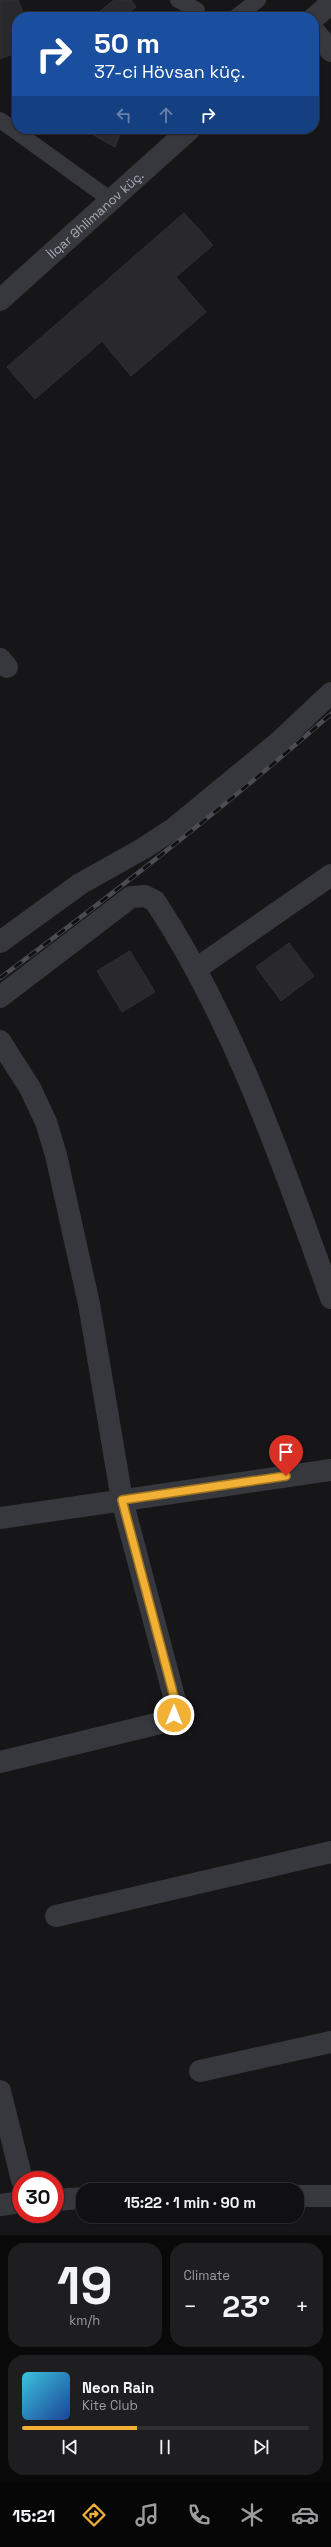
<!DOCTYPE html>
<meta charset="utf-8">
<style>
:root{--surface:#101012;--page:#1e1e20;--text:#f1f3f6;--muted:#9c9d9f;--line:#303032;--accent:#f2b134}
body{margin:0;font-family:"Space Grotesk",sans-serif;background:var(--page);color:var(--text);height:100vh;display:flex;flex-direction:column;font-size:15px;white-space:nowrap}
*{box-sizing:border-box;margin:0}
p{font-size:13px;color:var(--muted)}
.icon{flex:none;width:22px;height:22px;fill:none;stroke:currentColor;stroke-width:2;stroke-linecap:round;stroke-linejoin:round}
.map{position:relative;height:2235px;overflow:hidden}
.panel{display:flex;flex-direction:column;gap:8px;padding:8px;background:#09090a;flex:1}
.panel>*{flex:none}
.hud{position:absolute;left:12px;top:12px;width:307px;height:122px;border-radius:16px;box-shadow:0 1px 3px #0004,0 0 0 1px var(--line);background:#1a4fa0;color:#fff;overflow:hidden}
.speed{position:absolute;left:12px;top:2171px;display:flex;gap:8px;font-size:20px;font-weight:700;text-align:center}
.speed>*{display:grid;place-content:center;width:52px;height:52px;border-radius:50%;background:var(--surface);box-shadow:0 1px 3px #0004,0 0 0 1px var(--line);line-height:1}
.speed .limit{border:6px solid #d22;background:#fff;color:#111}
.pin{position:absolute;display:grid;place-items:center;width:34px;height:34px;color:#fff;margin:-41px -17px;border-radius:50% 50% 50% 0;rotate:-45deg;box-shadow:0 0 4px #0007}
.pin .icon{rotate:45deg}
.me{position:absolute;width:44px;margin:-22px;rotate:0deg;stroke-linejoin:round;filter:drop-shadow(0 0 3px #0008)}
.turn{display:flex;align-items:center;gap:14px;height:84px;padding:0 16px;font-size:18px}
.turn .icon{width:52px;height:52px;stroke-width:2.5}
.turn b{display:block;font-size:28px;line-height:34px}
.lanes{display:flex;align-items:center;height:38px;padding:0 16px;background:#0003;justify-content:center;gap:20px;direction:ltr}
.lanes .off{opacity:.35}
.big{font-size:30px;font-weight:600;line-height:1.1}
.panel .widget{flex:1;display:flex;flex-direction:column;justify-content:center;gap:6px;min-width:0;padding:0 14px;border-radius:16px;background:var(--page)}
.panel .dial{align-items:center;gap:0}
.dial b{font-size:52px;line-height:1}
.song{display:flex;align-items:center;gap:12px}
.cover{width:48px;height:48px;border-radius:6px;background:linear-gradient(135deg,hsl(190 70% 55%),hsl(220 70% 35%))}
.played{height:4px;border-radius:2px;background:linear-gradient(90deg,var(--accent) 40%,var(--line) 40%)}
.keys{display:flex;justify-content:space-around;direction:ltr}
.heat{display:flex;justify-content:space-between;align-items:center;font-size:22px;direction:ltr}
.panel .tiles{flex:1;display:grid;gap:8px;grid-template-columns:1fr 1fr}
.widget:last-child{grid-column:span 2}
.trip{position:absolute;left:76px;top:2183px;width:228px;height:40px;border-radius:16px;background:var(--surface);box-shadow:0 1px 3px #0004,0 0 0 1px var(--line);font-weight:600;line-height:40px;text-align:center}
.tabs{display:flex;height:64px;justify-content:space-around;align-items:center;background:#060607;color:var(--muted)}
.tabs .icon{width:28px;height:28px}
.tabs .active{color:var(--accent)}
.tabs b{font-size:18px;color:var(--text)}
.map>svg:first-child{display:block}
.building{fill:#29292c;stroke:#303034}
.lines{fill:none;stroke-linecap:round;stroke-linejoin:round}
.service{stroke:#37383d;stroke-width:16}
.minor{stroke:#37383d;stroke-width:22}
.tertiary{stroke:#37383d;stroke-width:22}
.rail-casing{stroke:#4a4c52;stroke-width:4.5}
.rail{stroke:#111113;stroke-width:3;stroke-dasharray:9;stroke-linecap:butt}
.route-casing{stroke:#9d7322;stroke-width:10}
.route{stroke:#f2b134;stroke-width:7}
.labels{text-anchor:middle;stroke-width:4;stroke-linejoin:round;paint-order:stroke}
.street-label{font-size:13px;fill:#a8adb8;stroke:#111113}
</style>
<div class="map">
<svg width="331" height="2235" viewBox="0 0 331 2235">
<rect width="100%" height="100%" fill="#161618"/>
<path class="building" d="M0,0H18L25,17H17V52L0,59Z
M114,0H131L136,7L124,17H93Z
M83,129H122L115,147Z
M184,213L213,245L176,277L206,312L131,376L102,341L35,399L7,367Z
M289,943L314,976L281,1001L256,967Z
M130,951L155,992L122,1012L97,971Z"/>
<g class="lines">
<path class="service" d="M178,0L197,10
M236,17L258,0
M0,120L111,200"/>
<path class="minor" d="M314,31L331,51
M0,659L7,667
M0,942L80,884L144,848L173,829L280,741L331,693
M196,969L331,875
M0,997L131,897L145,896L155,901C235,1023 282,1162 331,1298
M0,1041L30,1088L46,1122L56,1155L89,1304L122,1500L176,1704L174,1715L160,1723L0,1762
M0,1518L331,1470
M56,1916L331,1852
M200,2071L331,2042
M0,2091L22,2180
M297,2196H331
M55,2200L83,2198
M0,2205L21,2202"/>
<g class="tertiary">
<path d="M314,18L331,3"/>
<path id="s1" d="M0,300L190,129"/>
</g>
<g class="rail-casing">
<path id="rail" d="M0,978C113,894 225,807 331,714"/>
</g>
<use href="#rail" class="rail"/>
</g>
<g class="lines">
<g class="route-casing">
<path id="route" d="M174,1715L176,1704L122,1500L286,1476"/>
</g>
<use href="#route" class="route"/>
</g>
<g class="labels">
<g class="street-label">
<text dy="5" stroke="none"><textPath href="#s1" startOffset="128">İlqar Əhlimanov küç.</textPath></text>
</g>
</g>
</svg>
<div class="speed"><div class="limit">30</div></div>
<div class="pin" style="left:286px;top:1476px;background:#d93025"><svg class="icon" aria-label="arrive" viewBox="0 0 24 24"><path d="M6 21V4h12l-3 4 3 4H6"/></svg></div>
<svg class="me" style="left:174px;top:1715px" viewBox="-20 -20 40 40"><circle r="17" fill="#f2b134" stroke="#fff" stroke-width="3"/><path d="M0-11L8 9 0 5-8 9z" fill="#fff"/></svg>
<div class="trip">15:22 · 1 min · 90 m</div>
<div class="hud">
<div class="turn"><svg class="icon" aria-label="right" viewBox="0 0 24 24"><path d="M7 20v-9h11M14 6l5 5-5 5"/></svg><div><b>50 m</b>37-ci Hövsan küç.</div></div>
<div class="lanes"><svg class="icon off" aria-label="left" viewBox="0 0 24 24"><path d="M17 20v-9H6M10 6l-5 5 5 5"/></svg><svg class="icon off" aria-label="ahead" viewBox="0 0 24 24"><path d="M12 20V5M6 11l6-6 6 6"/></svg><svg class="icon" aria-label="right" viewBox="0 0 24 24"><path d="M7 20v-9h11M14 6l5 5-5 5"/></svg></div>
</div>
</div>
<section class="panel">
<div class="tiles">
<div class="widget dial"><b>19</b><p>km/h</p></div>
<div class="widget"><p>Climate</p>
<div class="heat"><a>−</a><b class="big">23°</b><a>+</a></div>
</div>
<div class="widget">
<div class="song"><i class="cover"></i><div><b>Neon Rain</b><p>Kite Club</p></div></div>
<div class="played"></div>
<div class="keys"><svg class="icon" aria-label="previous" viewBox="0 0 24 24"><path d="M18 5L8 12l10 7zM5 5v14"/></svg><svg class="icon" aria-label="pause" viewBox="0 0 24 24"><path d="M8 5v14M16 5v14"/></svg><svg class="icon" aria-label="next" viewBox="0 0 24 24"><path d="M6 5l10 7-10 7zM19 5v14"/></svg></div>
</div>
</div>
</section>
<nav class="tabs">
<b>15:21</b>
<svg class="icon active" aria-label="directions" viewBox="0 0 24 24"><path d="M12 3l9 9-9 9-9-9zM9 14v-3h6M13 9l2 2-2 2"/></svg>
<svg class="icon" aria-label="music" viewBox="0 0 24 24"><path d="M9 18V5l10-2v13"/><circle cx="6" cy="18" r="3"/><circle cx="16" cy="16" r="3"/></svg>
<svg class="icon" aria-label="phone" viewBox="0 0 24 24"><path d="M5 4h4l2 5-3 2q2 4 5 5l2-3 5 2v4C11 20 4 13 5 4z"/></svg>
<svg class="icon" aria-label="climate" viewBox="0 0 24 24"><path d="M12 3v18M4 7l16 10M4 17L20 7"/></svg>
<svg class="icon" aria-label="car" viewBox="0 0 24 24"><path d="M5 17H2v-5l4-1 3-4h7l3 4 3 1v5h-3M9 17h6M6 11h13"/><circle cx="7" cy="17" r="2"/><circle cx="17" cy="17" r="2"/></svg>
</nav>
